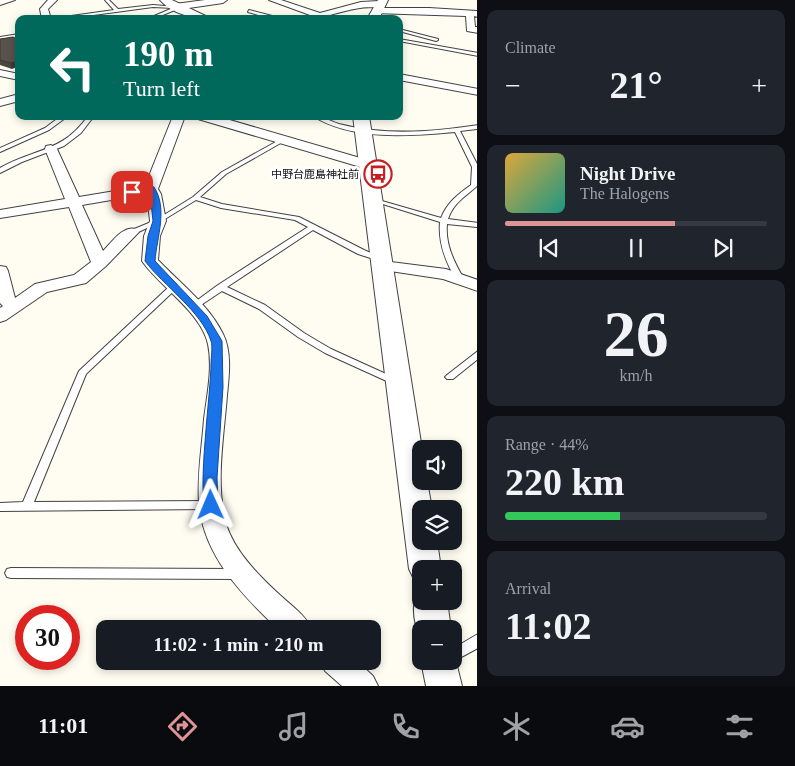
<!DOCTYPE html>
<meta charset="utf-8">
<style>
:root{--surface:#171b24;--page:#20242c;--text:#f1f3f6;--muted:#9ea1a6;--line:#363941;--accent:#de9496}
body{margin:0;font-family:"Times New Roman","Noto Sans JP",serif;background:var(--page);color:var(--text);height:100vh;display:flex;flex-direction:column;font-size:19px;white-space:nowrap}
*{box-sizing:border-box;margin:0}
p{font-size:16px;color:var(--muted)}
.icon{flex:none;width:28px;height:28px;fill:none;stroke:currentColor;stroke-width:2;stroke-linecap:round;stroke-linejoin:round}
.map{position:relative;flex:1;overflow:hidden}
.details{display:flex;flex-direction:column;gap:10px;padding:10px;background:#0d0f14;width:318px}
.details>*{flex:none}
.hud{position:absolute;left:15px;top:15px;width:388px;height:105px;border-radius:10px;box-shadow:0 2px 8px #0003;background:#00695c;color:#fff;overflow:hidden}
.buttons{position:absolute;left:412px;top:440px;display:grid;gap:10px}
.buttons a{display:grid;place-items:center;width:50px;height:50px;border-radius:10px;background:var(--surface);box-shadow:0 2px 8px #0003;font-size:25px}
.speed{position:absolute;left:15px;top:605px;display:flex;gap:10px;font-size:25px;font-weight:700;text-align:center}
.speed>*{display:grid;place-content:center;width:65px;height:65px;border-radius:50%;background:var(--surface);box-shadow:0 2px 8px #0003;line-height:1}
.speed .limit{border:8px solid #d22;background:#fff;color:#111}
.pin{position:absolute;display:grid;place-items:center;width:42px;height:42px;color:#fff;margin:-21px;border-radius:10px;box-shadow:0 2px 8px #0006}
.me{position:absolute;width:55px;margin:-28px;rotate:359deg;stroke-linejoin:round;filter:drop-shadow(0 0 4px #0008)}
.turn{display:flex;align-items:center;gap:18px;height:105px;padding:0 25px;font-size:22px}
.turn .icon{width:65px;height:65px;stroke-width:2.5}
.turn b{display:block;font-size:35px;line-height:42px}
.big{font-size:38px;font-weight:600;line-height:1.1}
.details .widget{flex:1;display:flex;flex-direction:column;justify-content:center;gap:8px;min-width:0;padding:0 18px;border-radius:10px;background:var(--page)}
.details .dial{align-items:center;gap:0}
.dial b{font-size:65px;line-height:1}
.song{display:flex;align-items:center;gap:15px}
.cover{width:60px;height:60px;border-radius:8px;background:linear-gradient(135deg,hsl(40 70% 55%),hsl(170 70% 35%))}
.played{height:5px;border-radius:2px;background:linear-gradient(90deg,var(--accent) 65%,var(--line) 65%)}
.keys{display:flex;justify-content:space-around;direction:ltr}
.heat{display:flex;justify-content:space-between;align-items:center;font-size:28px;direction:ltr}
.charge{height:8px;border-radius:4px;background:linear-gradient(90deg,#34c759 44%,var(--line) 0)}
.trip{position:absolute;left:96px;top:620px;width:285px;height:50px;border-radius:10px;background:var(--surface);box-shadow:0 2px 8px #0003;font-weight:600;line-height:50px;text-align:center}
.tabs{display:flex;height:80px;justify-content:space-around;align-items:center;background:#090b0e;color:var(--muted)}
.tabs .icon{width:35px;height:35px}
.tabs .on{color:var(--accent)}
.tabs b{font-size:22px;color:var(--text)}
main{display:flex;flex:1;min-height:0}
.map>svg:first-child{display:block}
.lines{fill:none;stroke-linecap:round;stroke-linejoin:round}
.service-casing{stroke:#424242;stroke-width:2}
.minor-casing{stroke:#424242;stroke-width:2}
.tertiary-casing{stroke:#424242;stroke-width:2}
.service{fill:#fff;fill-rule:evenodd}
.minor{fill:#fff;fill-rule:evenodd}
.tertiary{fill:#fff;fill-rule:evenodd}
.wall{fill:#4d4640}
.shaded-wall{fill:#3e3934}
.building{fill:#59514b;stroke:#3e3934}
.route{fill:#1a73e8;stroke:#114b97}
.labels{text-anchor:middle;stroke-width:5;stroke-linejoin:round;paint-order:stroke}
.far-poi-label{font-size:11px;fill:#0f0f0f;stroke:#fff;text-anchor:end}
</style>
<main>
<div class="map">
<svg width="478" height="686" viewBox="0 0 478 686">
<rect width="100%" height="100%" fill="#fffdf1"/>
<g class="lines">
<g class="service-casing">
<path id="service" d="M105,0H109L118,9L153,5L177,7L175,10L153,19H147L173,8L153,7L64,19H50L114,10Z
M249,10L280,18L281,19H273L248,12Z
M399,29L438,39V40L436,41L399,31Z
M399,39L478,53V56L399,41Z
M61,116H68L49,130L0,152V148L45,128Z
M88,116H94L81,133L64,146L22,162L0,173V168C35,148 62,153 88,116Z
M313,116C323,116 330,121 339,124C350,127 362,129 373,130C408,134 443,130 478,125V129L460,131L478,166L477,186C465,197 453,203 448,219L478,223V227L447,224C445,244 454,262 464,279L463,281H457C446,263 438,244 440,222L370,200L371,199H375L441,218C447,203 458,194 471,185L472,167L455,132C411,136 352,141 313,116Z
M281,139L286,140L226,174L200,197L222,204L299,217L364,250L384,259L380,261L358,254L313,230L227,287L265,305L304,333L331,349L397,379L399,381L397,383H391L325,353L298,337L259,309L222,291L195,309H192L188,307L218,285L308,227L295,220L221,208L196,200L160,222L134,234H131L127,232L156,220L193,197L222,172Z
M171,285H177L178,287L86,374L34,502L210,501L214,502L216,505L214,508L210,509L0,511V503L23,502L79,371Z
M478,351V359L453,379H447L445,377L447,375Z
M11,568L238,569L242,570L244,574L242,578L238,579L11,578L7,577L5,573L7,569Z
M478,634V648L454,661V648Z"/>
</g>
<g class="minor-casing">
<path id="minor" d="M0,0H15L0,5Z
M48,0H57L48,9L51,19H42L40,9Z
M205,0H227L223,3L175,10L171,7L175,4Z
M269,0H281L320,13L361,2L379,1L383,4C377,9 368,6 360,8C340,11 322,19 301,19L310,15Z
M376,8H429L478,11V17L474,16L475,27H478V33L467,31L466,16L373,13V9Z
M19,34V40L0,43V37Z
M0,70L19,74V80L0,76Z
M399,74L478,89V95L399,80Z
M19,94V101L0,106V99Z
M173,116H185L158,189L161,194L166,221L160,236L158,260C180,283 209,305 223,334C232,352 229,376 227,395C224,436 215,483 226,524C235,552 259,576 281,596C292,606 305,615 312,629H278C242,595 203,555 199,503C197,475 202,447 204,419C207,395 213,368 208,344C201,312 160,287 142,261L144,236L150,221L147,194L82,205L103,251C112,242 123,225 136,229L139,232L106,266L86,283L47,292L6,320L0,322V308L3,306L0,303V266L6,267L8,271L15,298L35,284L74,275L91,262L69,207L0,218V210L65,199L45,149L46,146L51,145L57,149L79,197L145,186Z
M196,116H216L374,162L376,165L374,168H364L198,119Z
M383,261L446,269L478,280V291L443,279L377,269L375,266L377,263Z
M321,661H357L373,676L378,686H342L325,671Z"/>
</g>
<g class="tertiary-casing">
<path id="tertiary" d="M160,0H172L212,19C194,19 172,14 160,0Z
M378,0H388L379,19H367Z
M353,116H369L422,449L421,481H427L432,509H421V541H437L441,569H421V582L414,579L409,569Z
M421,589V601H447L451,629H421V639C414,624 411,606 418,590Z
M454,654L462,686H426L421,661H454Z"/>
</g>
<use href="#service" class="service"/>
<use href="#minor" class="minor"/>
<use href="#tertiary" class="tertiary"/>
</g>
<path class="wall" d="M13,37L12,69L0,65V39Z"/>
<path class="shaded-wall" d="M19,60V66L12,69L11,63Z"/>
<path class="building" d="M13,37L19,40V60L11,63L0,60V39Z"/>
<path class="route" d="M151,186L154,187C168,209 157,236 155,261L207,316L222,341L223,387L217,478L218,505L216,509L211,511L206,509C197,492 211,391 211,364C211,357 213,347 211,341C202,312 163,285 145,261L148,236L153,221L150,194L148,192L132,194L127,192L132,189Z"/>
<defs>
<g id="bus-ring" transform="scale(1.4375)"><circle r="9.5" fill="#fff" stroke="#c71f21" stroke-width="1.5"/><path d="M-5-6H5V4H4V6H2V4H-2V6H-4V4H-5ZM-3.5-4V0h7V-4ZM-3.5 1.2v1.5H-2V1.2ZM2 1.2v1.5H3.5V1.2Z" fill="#c71f21"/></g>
</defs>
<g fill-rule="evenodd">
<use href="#bus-ring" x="378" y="174"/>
</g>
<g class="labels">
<g class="far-poi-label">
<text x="359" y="178">中野台鹿島神社前</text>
</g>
</g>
</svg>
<div class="buttons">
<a><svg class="icon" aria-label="sound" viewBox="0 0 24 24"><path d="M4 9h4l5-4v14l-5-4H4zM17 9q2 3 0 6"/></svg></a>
<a><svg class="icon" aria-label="layers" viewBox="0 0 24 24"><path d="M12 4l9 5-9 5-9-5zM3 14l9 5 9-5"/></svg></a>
<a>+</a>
<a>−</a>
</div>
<div class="speed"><div class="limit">30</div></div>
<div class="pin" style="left:132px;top:192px;background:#d93025"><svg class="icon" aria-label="arrive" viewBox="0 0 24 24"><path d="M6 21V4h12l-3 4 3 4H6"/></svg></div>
<svg class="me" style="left:211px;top:505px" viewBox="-20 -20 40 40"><path d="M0-17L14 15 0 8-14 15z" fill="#1a73e8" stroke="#fff" stroke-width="4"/></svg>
<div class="trip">11:02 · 1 min · 210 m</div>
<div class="hud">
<div class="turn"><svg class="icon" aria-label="left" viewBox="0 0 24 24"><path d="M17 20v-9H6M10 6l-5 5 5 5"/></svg><div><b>190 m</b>Turn left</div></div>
</div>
</div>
<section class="details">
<div class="widget"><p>Climate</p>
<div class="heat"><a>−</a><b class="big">21°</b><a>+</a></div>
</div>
<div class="widget">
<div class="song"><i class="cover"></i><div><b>Night Drive</b><p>The Halogens</p></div></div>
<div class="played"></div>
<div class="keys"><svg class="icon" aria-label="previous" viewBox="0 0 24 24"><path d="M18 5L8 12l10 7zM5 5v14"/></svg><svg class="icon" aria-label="pause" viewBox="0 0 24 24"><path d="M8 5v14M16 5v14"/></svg><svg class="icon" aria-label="next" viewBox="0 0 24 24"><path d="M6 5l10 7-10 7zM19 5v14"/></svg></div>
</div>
<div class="widget dial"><b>26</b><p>km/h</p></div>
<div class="widget"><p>Range · 44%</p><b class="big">220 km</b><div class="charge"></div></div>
<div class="widget"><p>Arrival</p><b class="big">11:02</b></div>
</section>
</main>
<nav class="tabs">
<b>11:01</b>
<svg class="icon on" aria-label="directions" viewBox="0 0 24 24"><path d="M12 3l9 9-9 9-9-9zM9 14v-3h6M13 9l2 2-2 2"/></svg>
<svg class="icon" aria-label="music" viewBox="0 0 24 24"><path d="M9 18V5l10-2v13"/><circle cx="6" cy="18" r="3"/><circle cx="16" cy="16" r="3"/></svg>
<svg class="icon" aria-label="phone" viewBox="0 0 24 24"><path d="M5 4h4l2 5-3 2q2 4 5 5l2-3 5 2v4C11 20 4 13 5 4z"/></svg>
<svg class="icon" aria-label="climate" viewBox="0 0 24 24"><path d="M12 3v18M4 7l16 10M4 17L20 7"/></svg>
<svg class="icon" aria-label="car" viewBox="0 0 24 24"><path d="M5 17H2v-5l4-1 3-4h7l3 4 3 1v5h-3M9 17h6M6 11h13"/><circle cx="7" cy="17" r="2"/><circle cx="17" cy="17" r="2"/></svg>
<svg class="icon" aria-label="filters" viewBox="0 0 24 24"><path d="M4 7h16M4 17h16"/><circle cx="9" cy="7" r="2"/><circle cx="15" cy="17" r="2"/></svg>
</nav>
